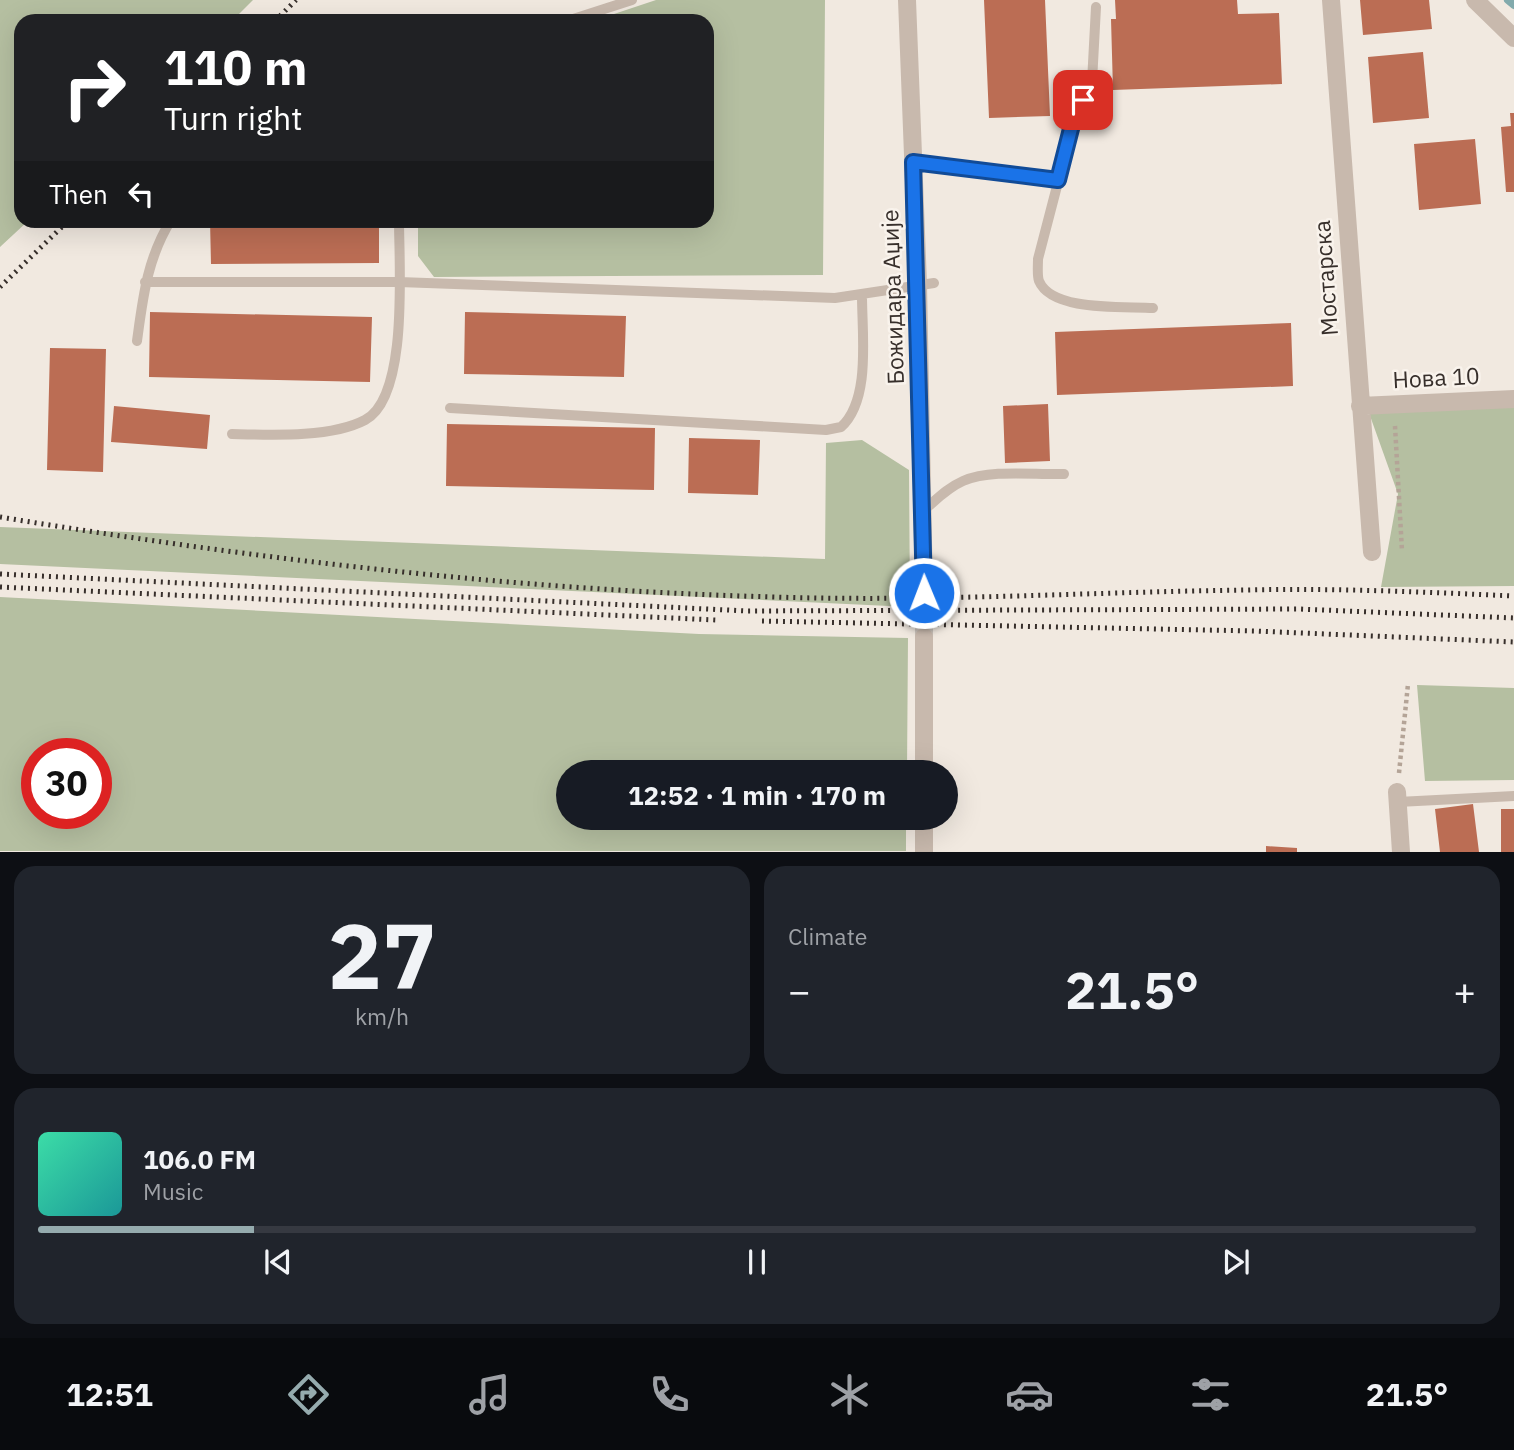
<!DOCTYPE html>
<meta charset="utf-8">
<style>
:root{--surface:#171b24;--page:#20242c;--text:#f1f3f6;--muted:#9ea1a6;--line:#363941;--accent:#95abae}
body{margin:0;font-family:"IBM Plex Sans",sans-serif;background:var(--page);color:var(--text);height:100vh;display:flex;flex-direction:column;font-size:26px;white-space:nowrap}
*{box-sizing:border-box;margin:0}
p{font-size:23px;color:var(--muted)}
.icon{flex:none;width:38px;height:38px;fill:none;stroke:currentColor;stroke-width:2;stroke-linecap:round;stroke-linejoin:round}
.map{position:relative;height:852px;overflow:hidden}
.panel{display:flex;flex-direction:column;gap:14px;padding:14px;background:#0d0f14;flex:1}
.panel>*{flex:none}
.banner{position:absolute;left:14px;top:14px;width:700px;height:214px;border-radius:21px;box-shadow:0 7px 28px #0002;background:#202124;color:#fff;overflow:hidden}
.speed{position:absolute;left:21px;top:738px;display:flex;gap:14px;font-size:35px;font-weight:700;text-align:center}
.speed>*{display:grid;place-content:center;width:91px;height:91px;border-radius:50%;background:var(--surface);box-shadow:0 7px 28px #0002;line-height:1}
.speed .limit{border:10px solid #d22;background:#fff;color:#111}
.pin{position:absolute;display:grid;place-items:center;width:60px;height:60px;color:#fff;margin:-30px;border-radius:14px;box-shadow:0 4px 10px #0006}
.me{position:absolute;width:77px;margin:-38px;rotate:359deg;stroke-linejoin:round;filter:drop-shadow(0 0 5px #0008)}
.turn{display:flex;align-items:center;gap:24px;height:147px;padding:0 35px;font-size:32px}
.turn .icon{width:91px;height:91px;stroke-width:2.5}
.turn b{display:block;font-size:49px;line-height:60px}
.then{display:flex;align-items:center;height:66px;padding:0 35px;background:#0003;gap:14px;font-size:26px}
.big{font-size:52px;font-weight:700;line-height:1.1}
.panel .tile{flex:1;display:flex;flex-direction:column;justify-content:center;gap:10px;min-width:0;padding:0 24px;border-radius:21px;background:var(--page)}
.panel .dial{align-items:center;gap:0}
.dial b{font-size:91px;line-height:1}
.song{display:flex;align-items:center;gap:21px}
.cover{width:84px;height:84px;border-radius:10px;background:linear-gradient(135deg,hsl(160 70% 55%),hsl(180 70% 35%))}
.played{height:7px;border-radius:4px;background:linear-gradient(90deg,var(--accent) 15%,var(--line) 15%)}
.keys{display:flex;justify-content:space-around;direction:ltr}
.heat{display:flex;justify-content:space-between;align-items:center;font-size:38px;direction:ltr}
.panel .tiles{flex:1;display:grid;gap:14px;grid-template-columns:1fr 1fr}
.tile:last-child{grid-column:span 2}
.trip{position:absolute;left:556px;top:760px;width:402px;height:70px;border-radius:35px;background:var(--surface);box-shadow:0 7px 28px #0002;font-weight:700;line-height:70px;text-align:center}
.menu{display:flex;height:112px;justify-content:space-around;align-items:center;background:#090b0e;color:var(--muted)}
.menu .icon{width:49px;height:49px}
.menu .active{color:var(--accent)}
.menu b{font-size:32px;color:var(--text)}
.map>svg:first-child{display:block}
.green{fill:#b5bfa1;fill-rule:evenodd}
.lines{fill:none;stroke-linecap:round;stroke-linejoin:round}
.stream{stroke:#82aaac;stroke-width:8}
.building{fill:#bb6d54}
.minor-tunnel{stroke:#ccc4bc;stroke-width:18;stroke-dasharray:18 9;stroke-linecap:butt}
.path{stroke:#b4a497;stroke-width:4.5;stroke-dasharray:3.5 3.5;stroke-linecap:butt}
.service{stroke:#c8b9ad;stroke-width:10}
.minor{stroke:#c8b9ad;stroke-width:18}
.rail{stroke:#372f2b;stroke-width:5;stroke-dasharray:2 5;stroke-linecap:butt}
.route-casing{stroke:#114b97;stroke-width:18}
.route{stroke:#1a73e8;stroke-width:12}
.labels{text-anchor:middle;stroke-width:5;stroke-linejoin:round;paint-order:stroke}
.street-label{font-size:23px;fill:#372f2b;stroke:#f9f3ec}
</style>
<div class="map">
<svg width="1514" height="852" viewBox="0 0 1514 852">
<rect width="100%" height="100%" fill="#f1e9e0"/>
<path class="green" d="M0,0H253L232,21H21V220L28,221L0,247Z
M656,0H825L823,275L434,277L418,256V221L707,220V21H593Z
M1514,407V586L1381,587L1398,494L1369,413Z
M862,440L909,470L910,607L0,564V527L825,559L826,443Z
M0,597L699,634L908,638L907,772H569V817H906V851H0ZM37,754H96V814H37Z
M1417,685L1514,688V780L1425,781Z"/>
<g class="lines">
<path class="stream" d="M1508,0L1514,5"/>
</g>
<path class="building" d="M984,0H1045L1050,116L989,118Z
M1115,0H1237L1238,14L1279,13L1282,84L1113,90L1111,19H1116Z
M1360,0H1429L1432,29L1363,35Z
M1423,52L1429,118L1373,123L1368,57Z
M1510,113H1514V192H1506L1501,127L1511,126Z
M1475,139L1481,204L1419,210L1414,144Z
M210,220H379V263L211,264Z
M150,312L372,317L370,382L149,377Z
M465,312L626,316L624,377L464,374Z
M1291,323L1293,386L1057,395L1055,332Z
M50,348L106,349L103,472L47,470Z
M1048,404L1050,461L1005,463L1003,406Z
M114,406L210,415L207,449L111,442Z
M447,424L655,428L654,490L446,486Z
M689,438L760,440L758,495L688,493Z
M1473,804L1479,852H1440L1435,809Z
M1501,809H1514V852H1501Z
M1266,846L1297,848V852H1266Z"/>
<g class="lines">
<path class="minor-tunnel" d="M924,593V637"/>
<path class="path" d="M1395,426L1402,551
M1399,773L1408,684"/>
<path class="service" d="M1096,7L1092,82L1075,117L1038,259C1038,266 1037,276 1039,281C1052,312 1124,306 1153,308
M567,21L632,0
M913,162L1058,180
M145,282H399L835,298L934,283
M137,341C143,297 147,259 171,220
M450,408L826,430L841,427C871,400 862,335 862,296
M232,434C270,435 331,438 365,420C409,397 399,266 399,220
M923,511C936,500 947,488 963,481C992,469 1033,475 1064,474
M1398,802L1514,796"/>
<path class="minor" d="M907,0L918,284L924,593
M1331,0L1372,552
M1475,0L1514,38
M1360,406L1514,399
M924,772V637
M1397,792L1401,852
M924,852V817"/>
<path class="rail" d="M275,21L296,0
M0,287L69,220
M0,517C256,559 514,590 774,597C932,602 1089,592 1247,590C1336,588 1425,592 1514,596
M0,574L747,611L1299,609L1514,618
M0,587L716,620
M762,621L1255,631L1514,642"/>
</g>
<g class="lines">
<g class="route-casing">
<path id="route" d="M924,593L913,162L1058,180L1074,117L1083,100"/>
</g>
<use href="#route" class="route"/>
</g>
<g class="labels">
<g class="street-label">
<text transform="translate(1326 278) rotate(-94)" y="8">Мостарска</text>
<text transform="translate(893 297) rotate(-92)" y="8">Божидара Аџије</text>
<text transform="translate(1436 378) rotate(-3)" y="8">Нова 10</text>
</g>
</g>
</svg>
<div class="speed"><div class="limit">30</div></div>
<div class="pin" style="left:1083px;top:100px;background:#d93025"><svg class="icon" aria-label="arrive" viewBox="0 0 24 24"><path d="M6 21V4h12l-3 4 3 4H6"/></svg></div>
<svg class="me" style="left:924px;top:593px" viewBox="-20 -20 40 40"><circle r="17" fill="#1a73e8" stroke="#fff" stroke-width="3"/><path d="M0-11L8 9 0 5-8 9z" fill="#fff"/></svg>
<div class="trip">12:52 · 1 min · 170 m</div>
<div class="banner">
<div class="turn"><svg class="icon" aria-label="right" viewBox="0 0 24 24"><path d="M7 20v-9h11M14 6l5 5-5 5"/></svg><div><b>110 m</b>Turn right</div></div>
<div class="then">Then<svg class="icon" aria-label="left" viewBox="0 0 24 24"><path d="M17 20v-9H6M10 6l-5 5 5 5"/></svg></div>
</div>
</div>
<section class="panel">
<div class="tiles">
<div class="tile dial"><b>27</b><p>km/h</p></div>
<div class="tile"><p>Climate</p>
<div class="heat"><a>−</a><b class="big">21.5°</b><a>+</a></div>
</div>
<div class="tile">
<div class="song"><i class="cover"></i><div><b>106.0 FM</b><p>Music</p></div></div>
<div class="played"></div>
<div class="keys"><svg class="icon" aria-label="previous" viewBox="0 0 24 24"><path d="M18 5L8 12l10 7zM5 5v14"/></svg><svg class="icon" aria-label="pause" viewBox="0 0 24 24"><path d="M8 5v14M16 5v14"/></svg><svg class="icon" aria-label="next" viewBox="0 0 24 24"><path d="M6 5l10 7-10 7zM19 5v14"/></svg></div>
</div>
</div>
</section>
<nav class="menu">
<b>12:51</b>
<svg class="icon active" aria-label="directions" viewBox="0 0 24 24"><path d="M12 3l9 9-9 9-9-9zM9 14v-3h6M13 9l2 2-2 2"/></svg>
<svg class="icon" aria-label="music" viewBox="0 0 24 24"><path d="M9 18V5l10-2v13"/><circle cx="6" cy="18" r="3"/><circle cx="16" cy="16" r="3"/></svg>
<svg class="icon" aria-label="phone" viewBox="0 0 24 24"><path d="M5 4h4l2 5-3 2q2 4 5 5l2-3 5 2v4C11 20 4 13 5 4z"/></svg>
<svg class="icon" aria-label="climate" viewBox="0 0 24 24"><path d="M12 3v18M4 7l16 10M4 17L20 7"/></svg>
<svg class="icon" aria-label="car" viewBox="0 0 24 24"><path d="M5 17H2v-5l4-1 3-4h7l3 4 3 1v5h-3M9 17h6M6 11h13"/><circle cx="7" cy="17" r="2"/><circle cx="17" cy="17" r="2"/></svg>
<svg class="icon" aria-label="filters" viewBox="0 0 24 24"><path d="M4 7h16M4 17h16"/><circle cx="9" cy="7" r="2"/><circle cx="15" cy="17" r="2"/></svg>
<b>21.5°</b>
</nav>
